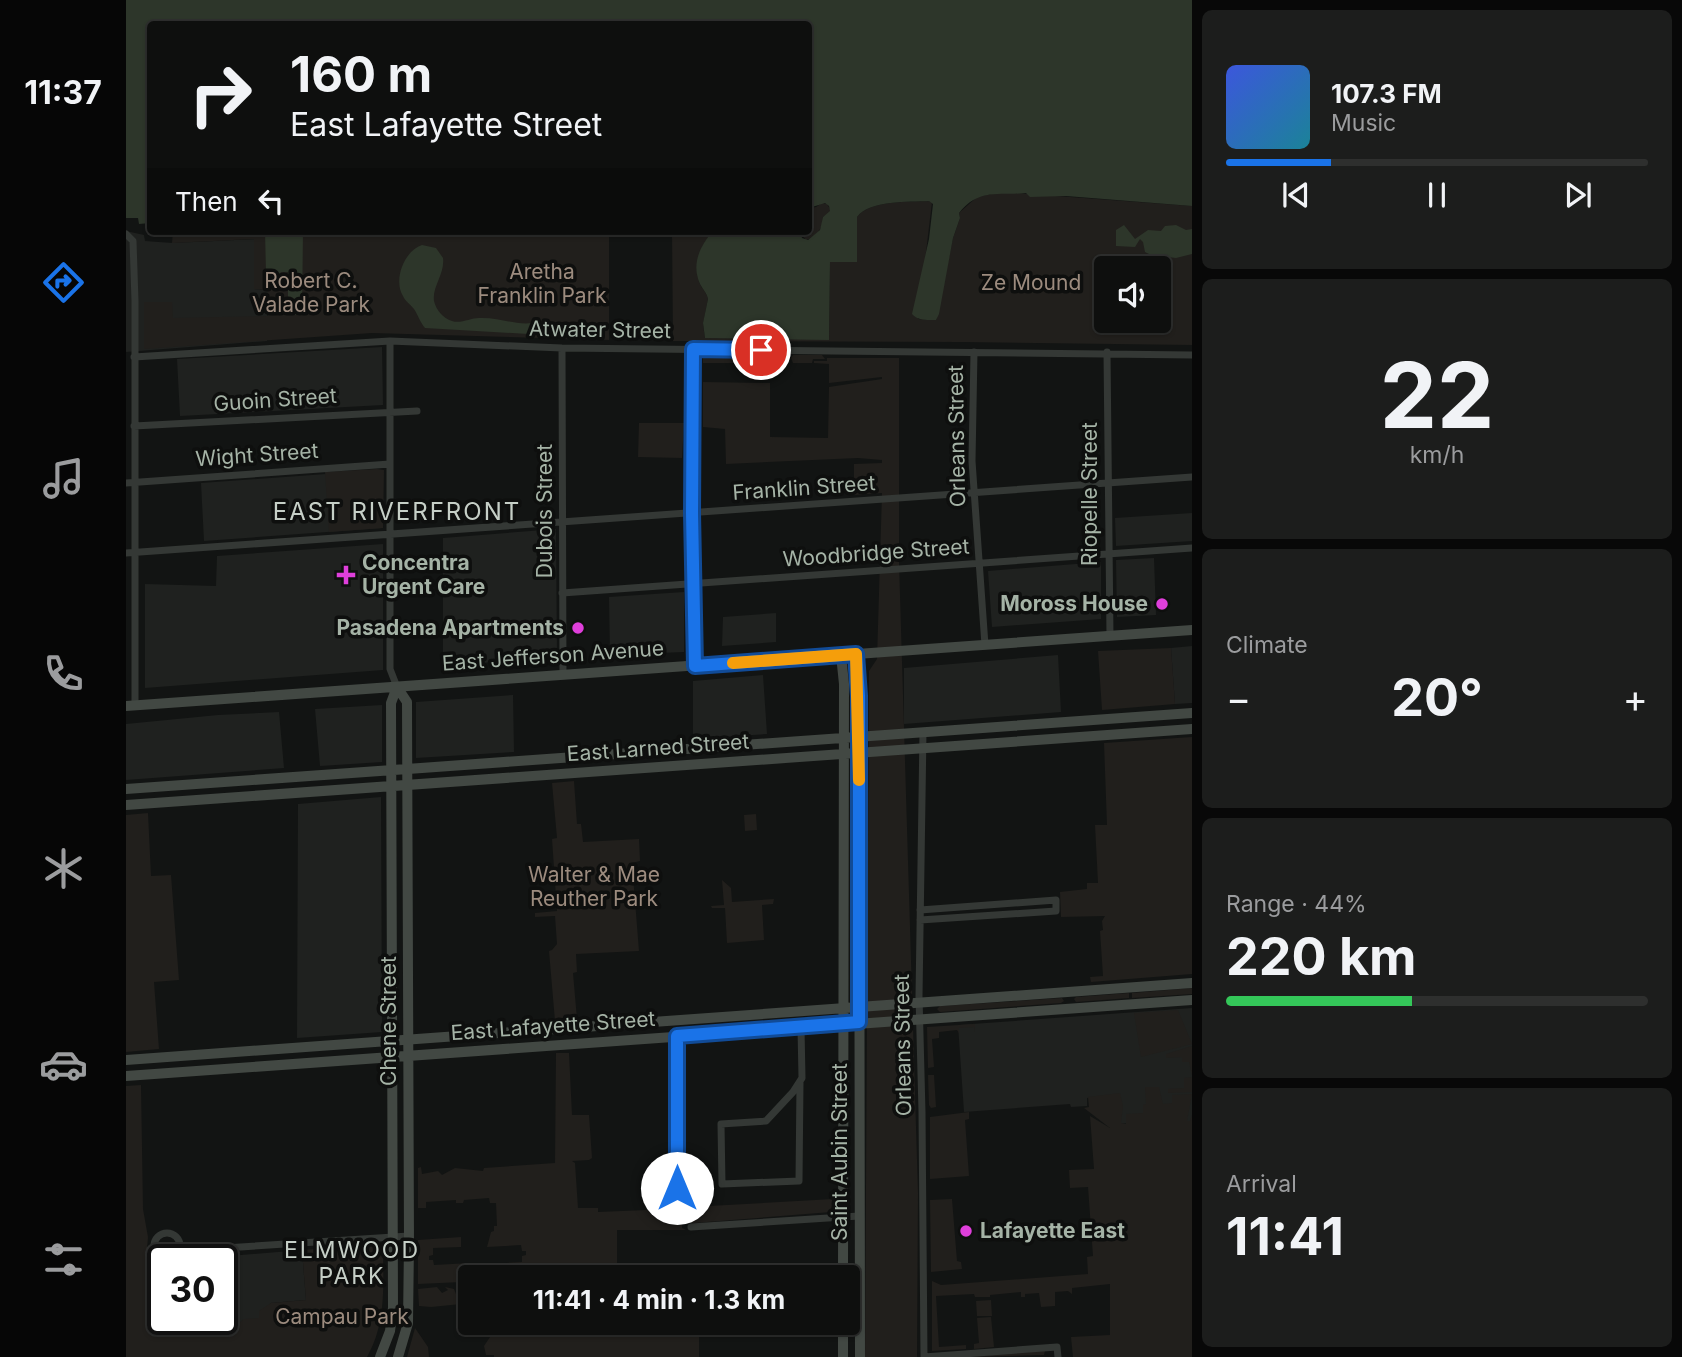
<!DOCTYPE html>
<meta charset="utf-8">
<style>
:root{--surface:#0e0f0e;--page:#1c1d1c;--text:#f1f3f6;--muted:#9b9c9e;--line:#2e2f2e;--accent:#1a73e8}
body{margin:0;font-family:Inter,sans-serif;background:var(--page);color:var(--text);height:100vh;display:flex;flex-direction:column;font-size:26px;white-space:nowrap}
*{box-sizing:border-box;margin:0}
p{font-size:23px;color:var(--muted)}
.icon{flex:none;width:38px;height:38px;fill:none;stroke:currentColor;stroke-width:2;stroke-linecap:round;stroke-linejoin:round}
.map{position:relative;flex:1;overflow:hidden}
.panel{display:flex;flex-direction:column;gap:10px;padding:10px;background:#080808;width:490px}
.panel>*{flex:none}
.banner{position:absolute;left:21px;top:21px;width:665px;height:214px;border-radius:7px;box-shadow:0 2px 5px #0004,0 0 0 2px var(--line);background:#0e0f0e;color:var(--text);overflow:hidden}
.tools{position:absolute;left:968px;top:256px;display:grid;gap:14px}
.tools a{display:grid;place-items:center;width:77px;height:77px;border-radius:7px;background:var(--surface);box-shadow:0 2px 5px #0004,0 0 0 2px var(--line);font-size:35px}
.speed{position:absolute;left:21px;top:1244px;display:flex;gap:14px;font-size:35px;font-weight:700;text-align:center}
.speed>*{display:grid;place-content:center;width:91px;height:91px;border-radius:50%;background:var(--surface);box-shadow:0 2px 5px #0004,0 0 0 2px var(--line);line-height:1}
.speed .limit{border:4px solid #111;border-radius:10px;background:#fff;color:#111}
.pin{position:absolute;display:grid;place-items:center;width:60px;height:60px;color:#fff;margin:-30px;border:4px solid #fff;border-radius:50%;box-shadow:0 2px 7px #0007}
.me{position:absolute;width:77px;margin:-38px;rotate:0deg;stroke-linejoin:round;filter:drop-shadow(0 0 5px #0008)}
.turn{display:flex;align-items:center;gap:24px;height:147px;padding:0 28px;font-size:32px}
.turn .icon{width:91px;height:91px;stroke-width:2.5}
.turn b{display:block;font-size:49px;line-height:60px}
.then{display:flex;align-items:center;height:66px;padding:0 28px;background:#0003;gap:14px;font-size:26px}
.big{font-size:52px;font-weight:700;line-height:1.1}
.panel .card{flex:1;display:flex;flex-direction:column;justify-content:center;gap:10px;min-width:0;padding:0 24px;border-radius:10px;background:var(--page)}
.panel .dial{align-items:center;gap:0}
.dial b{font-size:91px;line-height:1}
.song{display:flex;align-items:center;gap:21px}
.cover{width:84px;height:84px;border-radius:10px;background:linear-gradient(135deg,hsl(230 70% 55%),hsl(190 70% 35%))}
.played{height:7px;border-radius:4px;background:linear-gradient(90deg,var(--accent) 25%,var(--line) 25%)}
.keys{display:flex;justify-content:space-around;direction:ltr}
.heat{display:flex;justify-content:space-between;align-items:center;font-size:38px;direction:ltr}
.charge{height:10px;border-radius:5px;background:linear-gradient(90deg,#34c759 44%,var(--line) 0)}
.trip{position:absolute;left:332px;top:1265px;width:402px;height:70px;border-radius:7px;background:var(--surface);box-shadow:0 2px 5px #0004,0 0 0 2px var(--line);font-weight:700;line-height:70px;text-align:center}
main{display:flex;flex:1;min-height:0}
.tab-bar{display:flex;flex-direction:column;width:126px;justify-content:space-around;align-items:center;background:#060606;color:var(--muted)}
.tab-bar .icon{width:49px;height:49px}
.tab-bar .active{color:var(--accent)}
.tab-bar b{font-size:32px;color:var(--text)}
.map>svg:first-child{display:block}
.built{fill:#1f211f}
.green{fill:#211f1c;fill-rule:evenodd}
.water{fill:#2d362a}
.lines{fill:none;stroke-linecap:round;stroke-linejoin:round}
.street{stroke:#343835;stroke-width:7}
.secondary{stroke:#424843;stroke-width:10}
.route-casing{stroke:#114b97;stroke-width:18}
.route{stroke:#1a73e8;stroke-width:12}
.slow{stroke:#f59e0b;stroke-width:12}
.poi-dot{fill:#df3fdb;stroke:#0e0f0e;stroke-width:2.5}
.labels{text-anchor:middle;stroke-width:7;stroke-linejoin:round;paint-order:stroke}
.park-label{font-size:21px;fill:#9c8b7e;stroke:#0e0f0e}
.street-label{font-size:21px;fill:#a5b3a6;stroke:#0e0f0e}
.poi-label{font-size:21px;font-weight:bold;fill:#a5b3a6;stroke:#0e0f0e;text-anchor:start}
.neighbourhood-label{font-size:23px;letter-spacing:2px;fill:#c6cfc7;stroke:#0e0f0e}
.quarter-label{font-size:24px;letter-spacing:2px;fill:#c6cfc7;stroke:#0e0f0e}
</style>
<main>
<nav class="tab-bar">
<b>11:37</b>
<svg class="icon active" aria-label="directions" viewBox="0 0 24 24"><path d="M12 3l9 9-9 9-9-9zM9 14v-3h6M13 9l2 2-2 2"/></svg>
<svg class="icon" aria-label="music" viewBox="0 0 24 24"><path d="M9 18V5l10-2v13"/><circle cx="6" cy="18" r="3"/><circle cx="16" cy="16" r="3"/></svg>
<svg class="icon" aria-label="phone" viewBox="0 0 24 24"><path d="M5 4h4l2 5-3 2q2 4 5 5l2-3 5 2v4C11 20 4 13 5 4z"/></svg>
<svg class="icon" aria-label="climate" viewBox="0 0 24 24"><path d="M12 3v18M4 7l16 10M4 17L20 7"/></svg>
<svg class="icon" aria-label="car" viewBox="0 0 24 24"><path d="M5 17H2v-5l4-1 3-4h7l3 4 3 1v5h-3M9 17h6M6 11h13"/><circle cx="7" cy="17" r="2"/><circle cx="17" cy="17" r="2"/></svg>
<svg class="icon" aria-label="filters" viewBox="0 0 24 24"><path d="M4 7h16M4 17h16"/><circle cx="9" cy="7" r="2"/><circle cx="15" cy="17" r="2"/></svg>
</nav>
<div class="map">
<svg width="1066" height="1357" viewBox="0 0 1066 1357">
<rect width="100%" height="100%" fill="#121413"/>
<path class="built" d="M0,231L18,235L19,241L46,243L129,239L128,289L142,290L141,341L0,352Z
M256,347L257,405L54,416L51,359Z
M200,474L257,528L78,541L75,483Z
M1066,513V541L990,546L989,518Z
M430,529L431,657L317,666V538Z
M257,544V670L19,688V584L90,586L91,556Z
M1028,558L1030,615L991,617L990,560Z
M975,562V619L866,627L862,571Z
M558,592V652L484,655L483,597Z
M650,613V642L596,646L597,617Z
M1066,646V703L1049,704L1045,648Z
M932,655L935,712L778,724V668Z
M637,675L641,734L567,739V681Z
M387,695L388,752L290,758V702Z
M256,705V762L194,766L189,709Z
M153,712L158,768L0,780V724L92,715Z
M255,797L256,1032L171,1038L172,804Z
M1066,1008V1121L984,1124L983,1096L961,1098V1106L945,1107L944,1104L838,1112L832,1025Z
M176,1250L180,1300L145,1303L134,1322L23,1330L20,1262L27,1261L37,1264V1320H96V1260H56Z"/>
<path class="green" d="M875,192L1066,206V345L835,342L547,341L546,231H587C575,245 566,266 574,284C577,290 581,293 582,299L577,324L579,338L703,339L704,262H731V217C743,200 784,202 803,201L806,202L792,319L810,320L827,238L834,218L833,213L851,197ZM980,268H1032V320H980Z
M696,203L701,204L704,209V213L697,217C697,229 690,237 680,240L675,234L664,231H682L683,208L690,207Z
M47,231H483V340L246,333L18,349V302H46L47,318L142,316V290L128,289V239L46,243Z
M627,354L654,355L652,363H577V356L627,357Z
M667,355H696L699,359H687L686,363H667L665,358Z
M701,358H773V562L792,1193L791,1357H739L743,671L751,659L756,493L728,495V464L756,463V460L732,458L600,464L599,429L577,427V382L644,383V437L702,438L703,387L756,379V377L703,383V364L688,363V361H701Z
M513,423H558L556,458L512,457Z
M251,469L258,470L257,528L203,532L199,472Z
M1045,648L1049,704L976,710L972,651Z
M1066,737V974L965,982L964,977L977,976L974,931L977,930L976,921L979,916L935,917L934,892L961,889V883H972L969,825H981L978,743Z
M448,781L451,824H455L457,842L513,839L514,861L506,863L513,951L450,954L451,972L447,973L451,1019L429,1021L423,951L426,950L431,944L429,916L409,917V913L431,911L426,839L431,838L426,783Z
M22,813L25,876L45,875L53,980L28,982L33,1049L0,1052V815Z
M630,814L631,830L619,831L618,815Z
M596,880L605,888L606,902L648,899L647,904L636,905L638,940L601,943L599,908H586L585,906L598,905Z
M1066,988V994L1006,998V993Z
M1003,993V998L950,1002L948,999L950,997Z
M936,998L938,1001L935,1003L814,1012L811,1009L814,1006Z
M1052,1010L1066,1044L1015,1057L1008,1013Z
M849,1024V1032L848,1027L833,1028V1033L831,1030L813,1032V1038L806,1039L808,1067L802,1068L801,1027Z
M1066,1046V1075L1063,1062H1056V1057L1040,1058V1054Z
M430,1053H443L446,1115H463L466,1158L463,1160L446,1161L449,1163L452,1208H472V1212L544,1209V1198H540V1193L546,1195L547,1208L707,1199L705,1212L556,1224V1228L560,1230H491V1277L381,1278L379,1273H363L362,1264L396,1262V1256L400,1255V1251H396L395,1245L361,1247L365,1232L368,1231V1226H371L370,1203H364L363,1198L338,1200L337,1203H330V1200L300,1202V1208H292V1168L295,1167L296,1174L312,1171L316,1175L329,1168L357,1171L358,1168L429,1163Z
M802,1075H808L810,1107L805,1108L803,1105Z
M1066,1077V1092L1042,1093V1089L1058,1088V1078Z
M15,1085L17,1209L22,1237L20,1262L23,1330L113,1323L118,1319L133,1318V1311L145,1303L180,1300L176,1250L257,1244C257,1284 261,1322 241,1357H0V1086Z
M1019,1087H1033L1037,1104L1046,1103V1095L1066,1094L1061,1121H1064L1066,1115V1357H947L945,1337L984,1335V1284L946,1288V1294L942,1291L929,1292V1306L915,1307L913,1293L899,1294V1297H895V1292L864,1295V1297H849L848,1294L810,1296L813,1347L840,1345V1349L806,1351V1281L815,1285L962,1274L961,1257L967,1256L962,1187L944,1188L943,1170L968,1169L964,1116L984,1128L958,1108L963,1107L962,1097L994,1093L997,1106L995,1123L1000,1124V1114L1017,1113V1105L1020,1104Z
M843,1112V1119L839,1120L843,1176L804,1179V1117Z
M826,1199L831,1261L835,1262L836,1269L805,1272L804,1200Z
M335,1237V1247L307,1248V1255L303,1256V1260H307L308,1265L344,1263L343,1269L337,1276L336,1282L292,1284V1240Z
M311,1287L316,1293L322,1290L319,1287L328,1289L330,1294H340V1290H345V1303L305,1307L293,1306L292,1289Z
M865,1300L866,1316H851L850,1301Z
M865,1317L868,1347L848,1349V1344L853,1343L851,1318Z
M367,1323H573V1357H368V1355H360L358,1346L366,1334Z
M289,1328L302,1347L303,1357H281Z
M919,1351L918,1355L836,1357Z"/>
<path class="water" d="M0,0H1066V206L940,196L904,197L900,193C872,196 853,188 833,213L834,218L827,238L813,314L810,320C801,320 792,321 786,314L803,239L807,204L803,201C784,202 743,200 731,217V262H704L703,340L579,338L577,323L582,299C581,293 577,290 574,284C565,264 574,246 587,231H664L675,234L676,238L682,240L694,230L697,217L704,211L703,206L699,203L683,208L682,24H24V223L13,224L12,218H0Z
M998,225L1009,239L1022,230L1035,231L1039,226L1050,225L1060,230L1066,229V254L1050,258L1025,255L1019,252L1017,242L1014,239L1009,247L990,246V230Z
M139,231H177L176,315H162V272H155L152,276L140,273Z
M296,245L310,248L317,258C319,274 306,286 308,301C310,310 317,318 326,321C335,324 344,318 353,318C375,317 391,327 412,322L415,326L422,328V333L419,335L299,328C294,322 292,315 288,309C284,304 279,301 277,296C267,280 278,251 296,245Z"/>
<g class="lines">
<path class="street" d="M0,234L7,241L9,301V705
M264,341V669L271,687
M436,348L437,674
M567,349L566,513L569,666
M848,352L846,461L859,645
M981,352L984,636
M8,357L264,341L436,348L1066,355
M8,426L291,411
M0,483L264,464
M0,553L1066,477
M436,593L1066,548
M797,732L793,996L796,1112L798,1357
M794,920L930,911V900L794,910
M551,1036L552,1188
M674,1083L673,1181L596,1184L595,1124L640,1121L667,1092L676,1078L675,1028
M565,1227L733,1216
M28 1246a13 13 0 1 1 26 0a13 13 0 1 1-26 0Z
M54,1248L68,1250L283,1236
M798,1357L931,1347L932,1357"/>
<path class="secondary" d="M731,654L733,696L734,1357
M715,655L718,684L717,1278
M271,687L281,702L283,1243L282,1323L272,1357
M0,706L1066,630
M0,789L1066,713
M0,805L1066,729
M0,1060L1066,983
M0,1076L1066,1000
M717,1323V1357
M254,1357L264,1331L267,1308L265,703L271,687"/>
</g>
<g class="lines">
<g class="route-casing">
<path id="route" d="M551,1188V1036L733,1022V696L730,654L569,666L566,513L567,349L635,350"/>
</g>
<use href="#route" class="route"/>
<path class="slow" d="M607,663L730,654L733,780"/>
</g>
<g class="poi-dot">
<path d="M216.5 564.5h7v7h7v7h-7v7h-7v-7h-7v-7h7z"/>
<circle cx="1036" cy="604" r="7"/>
<circle cx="452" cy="628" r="7"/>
<circle cx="840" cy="1231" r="7"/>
</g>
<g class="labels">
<g class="park-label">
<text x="416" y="279">Aretha<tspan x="416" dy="24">Franklin Park</tspan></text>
<text x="185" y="288">Robert C.<tspan x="185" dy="24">Valade Park</tspan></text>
<text x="905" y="290">Ze Mound</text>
<text x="468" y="882">Walter &amp; Mae<tspan x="468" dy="24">Reuther Park</tspan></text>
<text x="216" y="1324">Campau Park</text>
</g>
<g class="street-label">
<text transform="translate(474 330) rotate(1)" y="7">Atwater Street</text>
<text transform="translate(149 400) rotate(-4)" y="7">Guoin Street</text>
<text transform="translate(831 436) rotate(-91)" y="7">Orleans Street</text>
<text transform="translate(131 455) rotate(-4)" y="7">Wight Street</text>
<text transform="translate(678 488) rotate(-4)" y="7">Franklin Street</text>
<text transform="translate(964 494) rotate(-90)" y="7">Riopelle Street</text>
<text transform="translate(419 511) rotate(-90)" y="7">Dubois Street</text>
<text transform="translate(750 553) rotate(-4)" y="7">Woodbridge Street</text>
<text transform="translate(427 656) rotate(-4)" y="7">East Jefferson Avenue</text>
<text transform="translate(532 748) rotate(-4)" y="7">East Larned Street</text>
<text transform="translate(263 1021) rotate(-90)" y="7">Chene Street</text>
<text transform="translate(427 1026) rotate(-4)" y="7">East Lafayette Street</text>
<text transform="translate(777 1045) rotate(-91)" y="7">Orleans Street</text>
<text transform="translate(714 1152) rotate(-90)" y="7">Saint Aubin Street</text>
</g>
<g class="poi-label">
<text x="236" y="570">Concentra<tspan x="236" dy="24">Urgent Care</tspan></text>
<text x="1022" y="611" text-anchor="end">Moross House</text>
<text x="438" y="635" text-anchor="end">Pasadena Apartments</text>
<text x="854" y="1238">Lafayette East</text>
</g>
<g class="neighbourhood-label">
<text x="226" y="1258">ELMWOOD<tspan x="226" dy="26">PARK</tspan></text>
</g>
<g class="quarter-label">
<text x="271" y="520">EAST RIVERFRONT</text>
</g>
</g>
</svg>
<div class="tools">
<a><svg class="icon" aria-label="sound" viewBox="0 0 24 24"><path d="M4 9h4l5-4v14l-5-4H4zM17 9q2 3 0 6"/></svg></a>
</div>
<div class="speed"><div class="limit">30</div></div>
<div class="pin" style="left:635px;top:350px;background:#d93025"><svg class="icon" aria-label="arrive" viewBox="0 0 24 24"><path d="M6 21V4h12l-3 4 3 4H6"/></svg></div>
<svg class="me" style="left:551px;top:1188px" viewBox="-20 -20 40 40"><circle r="19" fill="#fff"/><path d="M0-13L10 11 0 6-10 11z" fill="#1a73e8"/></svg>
<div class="trip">11:41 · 4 min · 1.3 km</div>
<div class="banner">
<div class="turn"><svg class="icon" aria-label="right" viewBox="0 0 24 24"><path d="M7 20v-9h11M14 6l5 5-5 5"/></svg><div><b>160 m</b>East Lafayette Street</div></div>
<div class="then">Then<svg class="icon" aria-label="left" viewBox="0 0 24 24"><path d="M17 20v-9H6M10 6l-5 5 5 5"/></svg></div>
</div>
</div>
<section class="panel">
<div class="card">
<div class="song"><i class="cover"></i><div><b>107.3 FM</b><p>Music</p></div></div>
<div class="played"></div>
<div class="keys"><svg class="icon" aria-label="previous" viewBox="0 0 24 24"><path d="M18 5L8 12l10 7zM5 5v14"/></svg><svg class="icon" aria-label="pause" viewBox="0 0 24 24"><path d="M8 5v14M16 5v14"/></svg><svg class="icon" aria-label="next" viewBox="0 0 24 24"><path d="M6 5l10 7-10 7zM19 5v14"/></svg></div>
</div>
<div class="card dial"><b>22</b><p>km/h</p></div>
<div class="card"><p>Climate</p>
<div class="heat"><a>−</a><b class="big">20°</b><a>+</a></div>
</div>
<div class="card"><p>Range · 44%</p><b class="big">220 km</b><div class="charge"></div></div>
<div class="card"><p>Arrival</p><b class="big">11:41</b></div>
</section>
</main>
